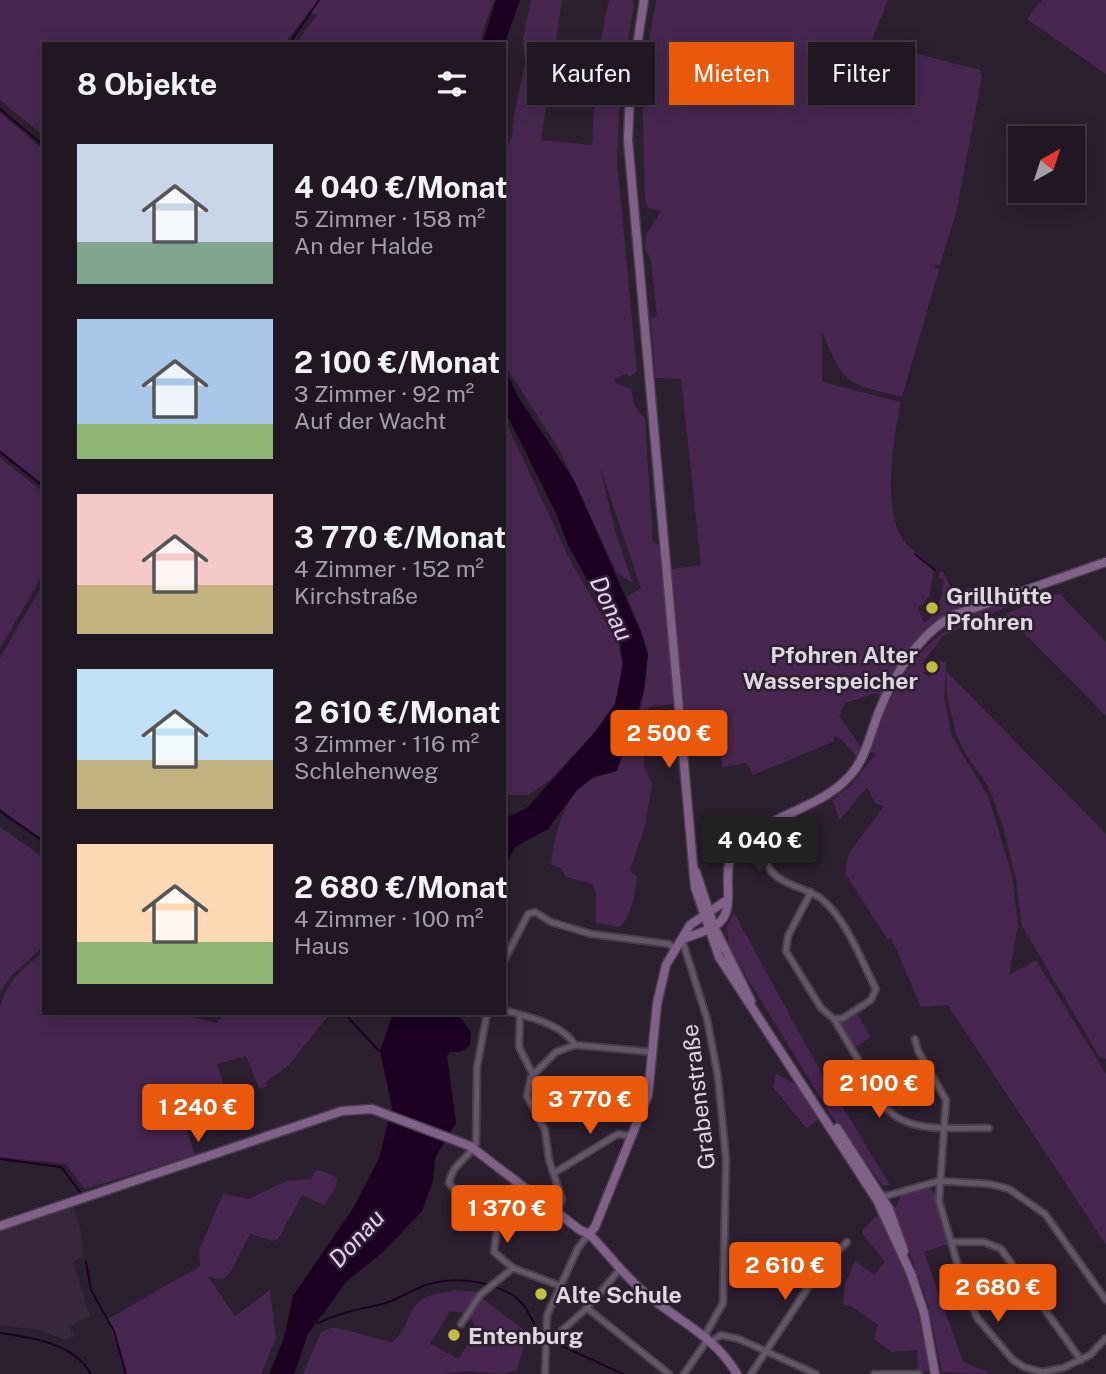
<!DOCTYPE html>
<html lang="de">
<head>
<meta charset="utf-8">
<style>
	:root { --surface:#211723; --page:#29202b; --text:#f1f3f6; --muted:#a29fa6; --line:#3e3641; --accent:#ea580c }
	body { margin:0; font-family:"Public Sans",sans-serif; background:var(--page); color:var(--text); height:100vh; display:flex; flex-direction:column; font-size:26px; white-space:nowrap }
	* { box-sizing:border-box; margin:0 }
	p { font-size:23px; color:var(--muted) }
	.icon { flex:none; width:38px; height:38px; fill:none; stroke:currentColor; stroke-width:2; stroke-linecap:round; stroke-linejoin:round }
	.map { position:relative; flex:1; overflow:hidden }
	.details { position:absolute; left:42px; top:42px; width:464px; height:973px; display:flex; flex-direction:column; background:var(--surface); border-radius:0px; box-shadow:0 4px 18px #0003,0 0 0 2px var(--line) }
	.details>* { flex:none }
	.top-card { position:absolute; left:527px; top:42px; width:474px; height:63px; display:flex; gap:14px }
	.needle { width:46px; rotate:39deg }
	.controls { position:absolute; left:1008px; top:126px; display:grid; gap:14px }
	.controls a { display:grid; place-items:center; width:77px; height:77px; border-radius:0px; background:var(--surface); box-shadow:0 4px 18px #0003,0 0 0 2px var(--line); font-size:35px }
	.price { position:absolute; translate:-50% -60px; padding:0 16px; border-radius:7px; background:var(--accent); color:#fff; font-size:23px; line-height:46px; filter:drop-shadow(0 2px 4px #0008) }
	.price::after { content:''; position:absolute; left:50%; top:42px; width:21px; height:16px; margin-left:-10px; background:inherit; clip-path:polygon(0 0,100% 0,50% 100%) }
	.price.current { background:#222; color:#fff }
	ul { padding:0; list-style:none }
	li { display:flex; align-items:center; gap:21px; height:175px; padding:0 35px }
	li span { display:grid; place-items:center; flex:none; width:196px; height:140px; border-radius:0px; color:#555 }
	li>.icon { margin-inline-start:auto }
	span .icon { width:84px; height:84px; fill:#fffc; stroke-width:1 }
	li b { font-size:30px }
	h2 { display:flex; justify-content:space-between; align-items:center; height:84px; padding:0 35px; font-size:30px }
	.chip { padding:0 24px; border-radius:0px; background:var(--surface); box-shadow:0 4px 18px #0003,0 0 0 2px var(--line); font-size:24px; line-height:63px }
	.chip.current { background:var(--accent); color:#fff }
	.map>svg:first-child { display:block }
	.built { fill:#37263c }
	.green { fill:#472750 }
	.water { fill:#1b0022 }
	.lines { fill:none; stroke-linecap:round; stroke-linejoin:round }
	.stream { stroke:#1b0022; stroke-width:2 }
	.street-casing { stroke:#493e4c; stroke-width:9 }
	.secondary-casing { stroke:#493e4c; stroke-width:11 }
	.street { stroke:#645568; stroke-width:5 }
	.secondary { stroke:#806188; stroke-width:8 }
	.poi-dot { fill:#c0be41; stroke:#2c1f2f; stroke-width:2.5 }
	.labels { text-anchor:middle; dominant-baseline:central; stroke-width:5; stroke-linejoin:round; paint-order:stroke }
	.poi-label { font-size:23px; font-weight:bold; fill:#dfd6e1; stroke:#2c1f2f; text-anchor:start }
	.street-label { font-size:23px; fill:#dfd6e1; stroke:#2c1f2f }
	.water-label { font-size:24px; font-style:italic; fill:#ebccf4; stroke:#2c1f2f }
</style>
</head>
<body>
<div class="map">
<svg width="1106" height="1374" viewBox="0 0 1106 1374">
	<rect width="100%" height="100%" fill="#2c1f2f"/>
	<path class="built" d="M74 1207 81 1232 83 1256 73 1262 90 1316 69 1327 75 1336 65 1340 40 1330 0 1325V1232Z"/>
	<g class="green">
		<path d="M0 0H494L483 30 481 44H296L317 15 309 12 284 44H44V136L0 100Z"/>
		<path d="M531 0H562L541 140 592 145 596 65 609 0H632L634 4 620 93 617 163 637 371 630 377 626 374 615 378 616 383 631 389 634 405 645 419 653 543 659 545 674 704 649 707 639 729 654 737 644 759V767L652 783 645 826 630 870 637 877C635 893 632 915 620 927L596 923V893L592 884 566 877 561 868 551 865C557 824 566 781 612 773 635 739 654 679 643 638 640 624 632 610 627 597L641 588 600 467 615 531 633 583 617 573 560 451 504 364V154L512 137 513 119 525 63 523 38Z"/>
		<path d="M656 0H888L871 42 980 70 982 76 956 213 940 265 934 266 939 270 902 397C846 383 845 386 822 332V382L901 402C893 438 882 507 903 540 912 552 926 558 934 569L929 597 918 608 924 623C939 612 942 597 944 579L939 578V573L943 571 955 595 954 600 959 601 964 589 969 587 986 598 1047 577 1044 582 937 622 922 635 883 695 873 694 845 703 839 716 861 747 857 757 841 739 834 736 835 741 753 775 747 763 723 767 712 722 685 712 672 569 701 565 681 379 655 378 651 319 657 316 651 260 645 249 646 235 661 211 649 208 645 202 642 79Z"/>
		<path d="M1042 0H1106V74L1027 19Z"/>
		<path d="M0 113 44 150V485L0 450Z"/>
		<path d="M504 418 571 562 618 643 622 663 621 684 615 704 594 733 550 780 529 795H504Z"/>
		<path d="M0 458 44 493V573L0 648Z"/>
		<path d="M44 582V840L0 809V658Z"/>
		<path d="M1054 594 1061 595 1106 642V716L1005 614Z"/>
		<path d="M1030 596 943 636 922 664 927 668 923 673 930 677 938 661 946 662 944 697 952 737 988 796 1012 875 1018 925 1009 975 1036 960 1106 1074V1245L948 1005 921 1007 891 937 888 940 845 873 849 853 884 806 875 803 867 787 840 820 832 800 850 786 876 754 870 751C896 680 919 632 994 607 1006 603 1018 598 1030 596Z"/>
		<path d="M946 671 1106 834V1059L1099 1056 1022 926 1016 880 1003 826 988 786 965 753 956 734 947 695Z"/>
		<path d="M0 827 44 858V946L13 974 0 992Z"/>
		<path d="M734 913 817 1065 890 1185 883 1186 831 1115 729 948 727 926Z"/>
		<path d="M44 951V1013H173L217 1023 225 1013H326L328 1016 289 1065 265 1083 267 1087 259 1088 246 1056 217 1064 229 1102 183 1119 195 1155 85 1189 66 1164 0 1157V1008C6 981 24 968 44 951Z"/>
		<path d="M857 1014 871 1037 855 1047 841 1024Z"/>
		<path d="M776 1074 796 1084 819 1119 806 1128 773 1087Z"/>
		<path d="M315 1171H323L337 1178 336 1187 324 1205 302 1195 278 1239 272 1241 250 1234 230 1273 223 1279 208 1277 235 1316 270 1290 276 1339 261 1374H126L108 1319 200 1266 199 1250 223 1194 249 1199 286 1181 311 1179Z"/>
		<path d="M928 1188 935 1193 948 1244 924 1252 963 1362 988 1372 985 1374 942 1372 928 1304 894 1210 901 1196Z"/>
		<path d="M875 1217H881L913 1293 930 1367 927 1372 918 1371 917 1350 892 1352 874 1339 878 1324C865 1318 857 1307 843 1304L845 1284 855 1261 874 1275 885 1262 863 1234V1230Z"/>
		<path d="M455 1290 479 1292 465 1313 450 1311 430 1344 459 1359 476 1328 469 1315 482 1298 524 1330V1345L517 1370 503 1374 471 1371 441 1374H303L321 1332 334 1327 391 1342C409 1333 406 1306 426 1297 434 1293 446 1293 455 1290Z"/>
	</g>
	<g class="water">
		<path d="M496 0H520L504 45 482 44Z"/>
		<path d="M504 366 518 397 574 480 643 637 648 654 644 692 617 771 593 777 576 791 548 829 515 847 504 869V819L528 807 594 733 615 704 623 663 620 642 610 621 568 545 556 513 504 409Z"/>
		<path d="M393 1013H457L471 1032 470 1046 460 1052H450L447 1056 456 1123 435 1158 433 1181 422 1211 383 1252 347 1281 308 1334 294 1374H269L284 1338 293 1296 354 1207 379 1158 392 1107 380 1051Z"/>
	</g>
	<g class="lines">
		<g class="stream">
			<path d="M289 44 319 0"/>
			<path d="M0 109 44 146"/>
			<path d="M0 452 44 487"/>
			<path d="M915 554 935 570"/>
			<path d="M961 608 1047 577"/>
			<path d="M0 811 44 842"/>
			<path d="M344 1013 379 1051"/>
			<path d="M0 1159 61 1167 80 1192"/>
			<path d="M86 1262 91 1290 114 1331 126 1374"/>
			<path d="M318 1323C341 1312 362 1309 386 1303 400 1298 412 1290 426 1285 453 1276 485 1280 511 1294 530 1305 530 1324 544 1336"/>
			<path d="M0 1333C33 1338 74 1343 91 1374"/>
			<path d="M551 1341 623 1374"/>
		</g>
		<g class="street-casing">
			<g id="street">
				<path d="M754 833C760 845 764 862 772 872 785 887 810 888 824 901 848 923 861 960 876 989L871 1000 843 1018 834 1019 821 1008 786 951 788 936 811 892"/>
				<path d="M682 939 707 1019 718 1077 726 1159 723 1303 705 1335"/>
				<path d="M504 961 528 914 535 912 551 922 591 934 669 944 674 948"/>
				<path d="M504 1010C527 1017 562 1023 575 1045"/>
				<path d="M487 1013 477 1067 476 1143C468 1160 452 1163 449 1183 466 1208 492 1199 513 1190"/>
				<path d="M520 1015 519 1047 533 1075"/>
				<path d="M834 1019 887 1109C912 1135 954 1127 989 1128"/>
				<path d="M915 1039 918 1051 946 1100 939 1201 968 1300 978 1319 1013 1360 1024 1367 1042 1372 1063 1368 1090 1355 1106 1338"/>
				<path d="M554 1173 618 1134 633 1136"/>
				<path d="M517 1180 497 1229 494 1252 513 1268 558 1285"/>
				<path d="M882 1197 939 1181 990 1184 1009 1189 1045 1214 1106 1300"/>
				<path d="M557 1212 562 1199 549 1160 545 1130 527 1096 531 1077 556 1052 575 1045 653 1052"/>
				<path d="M951 1242H984L1001 1249 1081 1360"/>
				<path d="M587 1308 669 1374"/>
				<path d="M461 1324 480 1295 513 1268"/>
				<path d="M712 1341 721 1335 739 1339 816 1374"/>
				<path d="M548 1343 587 1308 621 1268"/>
				<path d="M545 1374 547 1315 578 1248 589 1234"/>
				<path d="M684 1374 708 1339"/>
				<path d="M751 1374 821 1268 847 1242"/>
				<path d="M874 1374H919"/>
			</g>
		</g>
		<g class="secondary-casing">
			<g id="secondary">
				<path d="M644 0 630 92 628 140 695 887 719 957 877 1200 912 1276"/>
				<path d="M696 872 714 927 751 1001"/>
				<path d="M682 939C693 935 706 932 716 925 740 910 718 872 735 851 767 811 826 811 856 768 867 752 871 732 878 714 893 676 918 635 954 615L1106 562"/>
				<path d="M837 1128 889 1209 904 1251"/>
				<path d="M0 1226 342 1111 372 1109 470 1146 580 1230 589 1234C608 1253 624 1276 645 1293 678 1321 714 1335 737 1374"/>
				<path d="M589 1234 595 1227 648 1095 657 1004 666 965 690 925 727 900"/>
				<path d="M911 1274 924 1313 935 1374"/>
			</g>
		</g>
		<use href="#street" class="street"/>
		<use href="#secondary" class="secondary"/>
	</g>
	<g class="poi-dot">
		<circle cx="932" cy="608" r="7"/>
		<circle cx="932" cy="667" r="7"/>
		<circle cx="541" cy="1294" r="7"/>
		<circle cx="454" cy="1335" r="7"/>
	</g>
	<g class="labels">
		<g class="poi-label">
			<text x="946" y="595">Grillhütte<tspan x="946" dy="26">Pfohren</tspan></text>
			<text x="918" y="654" text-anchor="end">Pfohren Alter<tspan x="918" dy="26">Wasserspeicher</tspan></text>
			<text x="555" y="1294">Alte Schule</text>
			<text x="468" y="1335">Entenburg</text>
		</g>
		<g class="street-label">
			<text transform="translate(698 1097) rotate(-97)">Grabenstraße</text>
		</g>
		<g class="water-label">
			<text transform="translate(612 608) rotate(65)">Donau</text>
			<text transform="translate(356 1238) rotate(-47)">Donau</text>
		</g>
	</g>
</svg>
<div class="controls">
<a><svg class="needle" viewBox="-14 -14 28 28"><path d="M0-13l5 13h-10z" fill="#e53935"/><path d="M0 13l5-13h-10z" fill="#a29fa6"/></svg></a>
</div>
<b class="price" style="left:669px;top:770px">2 500 €</b>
<b class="price current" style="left:760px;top:877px">4 040 €</b>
<b class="price" style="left:879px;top:1120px">2 100 €</b>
<b class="price" style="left:590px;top:1136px">3 770 €</b>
<b class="price" style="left:198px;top:1144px">1 240 €</b>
<b class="price" style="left:507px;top:1245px">1 370 €</b>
<b class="price" style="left:785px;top:1302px">2 610 €</b>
<b class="price" style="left:998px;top:1324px">2 680 €</b>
<div class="top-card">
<a class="chip">Kaufen</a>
<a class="chip current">Mieten</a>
<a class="chip">Filter</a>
</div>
<section class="details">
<h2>8 Objekte<svg class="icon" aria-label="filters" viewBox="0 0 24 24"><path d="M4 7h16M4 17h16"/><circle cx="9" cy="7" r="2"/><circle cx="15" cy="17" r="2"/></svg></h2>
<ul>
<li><span style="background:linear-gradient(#c9d6e8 70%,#7fa58c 0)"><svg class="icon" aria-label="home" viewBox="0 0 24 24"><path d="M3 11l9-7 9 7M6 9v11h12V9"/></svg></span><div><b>4 040 €/Monat</b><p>5 Zimmer · 158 m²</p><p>An der Halde</p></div></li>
<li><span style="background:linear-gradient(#a9c7e8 75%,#8fb573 0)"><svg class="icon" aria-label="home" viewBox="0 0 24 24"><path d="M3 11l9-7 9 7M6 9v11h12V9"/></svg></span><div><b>2 100 €/Monat</b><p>3 Zimmer · 92 m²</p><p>Auf der Wacht</p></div></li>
<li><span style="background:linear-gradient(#f6c9c9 65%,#c2b280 0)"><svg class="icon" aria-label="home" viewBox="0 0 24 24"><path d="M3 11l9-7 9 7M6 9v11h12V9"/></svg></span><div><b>3 770 €/Monat</b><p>4 Zimmer · 152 m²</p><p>Kirchstraße</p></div></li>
<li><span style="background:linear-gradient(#bfe0f5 65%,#c2b280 0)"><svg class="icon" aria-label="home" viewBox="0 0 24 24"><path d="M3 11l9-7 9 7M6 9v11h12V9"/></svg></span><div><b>2 610 €/Monat</b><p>3 Zimmer · 116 m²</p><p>Schlehenweg</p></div></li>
<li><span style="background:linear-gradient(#ffd9b3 70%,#8fb573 0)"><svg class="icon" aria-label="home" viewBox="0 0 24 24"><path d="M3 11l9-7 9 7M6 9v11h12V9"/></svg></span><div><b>2 680 €/Monat</b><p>4 Zimmer · 100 m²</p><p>Haus</p></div></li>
</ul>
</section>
</div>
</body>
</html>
